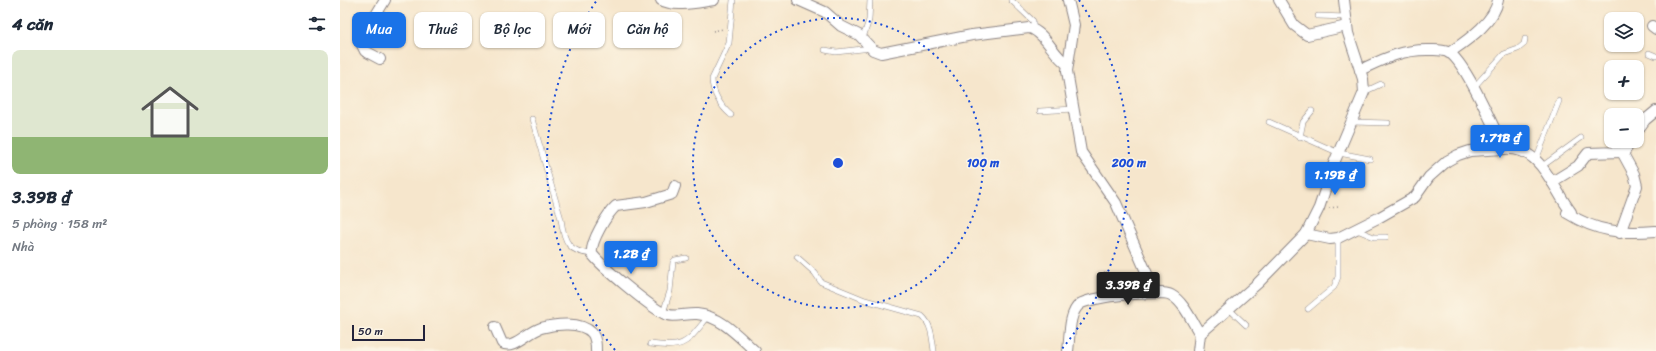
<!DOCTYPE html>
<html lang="vi">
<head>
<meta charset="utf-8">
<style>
	:root { --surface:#fff; --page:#f6f6f7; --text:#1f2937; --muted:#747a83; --accent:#1a73e8 }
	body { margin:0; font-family:Sriracha,sans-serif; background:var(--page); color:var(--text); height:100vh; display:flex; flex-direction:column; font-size:15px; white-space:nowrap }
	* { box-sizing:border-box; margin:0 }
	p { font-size:13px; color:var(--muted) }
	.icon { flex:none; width:22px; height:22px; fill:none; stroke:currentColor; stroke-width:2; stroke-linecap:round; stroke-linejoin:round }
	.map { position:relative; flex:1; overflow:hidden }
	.drawer { display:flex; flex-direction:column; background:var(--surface); width:340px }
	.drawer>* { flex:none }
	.banner { position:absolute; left:12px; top:12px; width:380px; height:36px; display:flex; gap:8px }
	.fabs { position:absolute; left:1264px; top:12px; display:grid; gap:8px }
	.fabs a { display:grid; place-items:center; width:40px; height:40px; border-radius:8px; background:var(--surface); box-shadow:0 1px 3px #0004; font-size:20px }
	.scale { position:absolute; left:12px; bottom:10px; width:73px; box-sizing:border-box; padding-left:4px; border:2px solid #22223b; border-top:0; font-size:11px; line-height:14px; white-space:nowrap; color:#22223b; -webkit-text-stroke:3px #fcf5e5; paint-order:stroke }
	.price { position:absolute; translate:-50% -34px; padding:0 9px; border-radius:4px; background:var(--accent); color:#fff; font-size:13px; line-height:26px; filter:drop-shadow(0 1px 2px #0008) }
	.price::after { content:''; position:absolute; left:50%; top:24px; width:12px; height:9px; margin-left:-6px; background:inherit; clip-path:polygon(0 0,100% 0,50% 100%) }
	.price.active { background:#222; color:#fff }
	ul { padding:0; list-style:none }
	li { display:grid; align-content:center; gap:8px; height:212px; padding:0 12px }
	li span { display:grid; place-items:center; height:124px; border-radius:8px; color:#555 }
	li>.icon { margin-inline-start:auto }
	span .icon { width:72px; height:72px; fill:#fffc; stroke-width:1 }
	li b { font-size:17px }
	h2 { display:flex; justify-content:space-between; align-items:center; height:48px; padding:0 12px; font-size:17px }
	.tag { padding:0 14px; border-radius:8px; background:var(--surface); box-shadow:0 1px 3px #0004; font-size:14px; line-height:36px }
	.tag.active { background:var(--accent); color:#fff }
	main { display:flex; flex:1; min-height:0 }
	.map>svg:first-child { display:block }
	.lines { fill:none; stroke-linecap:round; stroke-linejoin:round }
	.lane-casing { stroke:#8c8484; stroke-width:6 }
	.street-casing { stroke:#8c8484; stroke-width:12 }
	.path { stroke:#8c8484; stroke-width:1.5; stroke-dasharray:1 3; stroke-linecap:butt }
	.lane { stroke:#fff; stroke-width:5 }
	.street { stroke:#fff; stroke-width:10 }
	.ring { fill:none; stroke:#1d4ed8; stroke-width:2; stroke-dasharray:2 4 }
	.centre { fill:#1d4ed8; stroke:#fcf5e5; stroke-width:2 }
	.ring-label { font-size:12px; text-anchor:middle; font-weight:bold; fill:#1d4ed8; stroke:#fcf5e5; stroke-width:3; stroke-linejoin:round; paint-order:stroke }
</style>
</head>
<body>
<main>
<section class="drawer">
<h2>4 căn<svg class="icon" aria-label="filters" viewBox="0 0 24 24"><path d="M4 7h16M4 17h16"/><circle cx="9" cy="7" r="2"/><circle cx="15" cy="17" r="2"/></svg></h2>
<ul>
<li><span style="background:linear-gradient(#dfe7d0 70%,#8fb573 0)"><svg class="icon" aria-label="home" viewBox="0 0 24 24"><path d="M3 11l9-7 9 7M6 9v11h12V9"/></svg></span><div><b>3.39B ₫</b><p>5 phòng · 158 m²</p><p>Nhà</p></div></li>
</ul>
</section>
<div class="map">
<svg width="1316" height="351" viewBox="0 0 1316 351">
	<rect width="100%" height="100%" fill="#fcf5e5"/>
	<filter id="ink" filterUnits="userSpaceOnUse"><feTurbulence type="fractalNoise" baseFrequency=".025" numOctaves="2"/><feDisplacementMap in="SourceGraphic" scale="8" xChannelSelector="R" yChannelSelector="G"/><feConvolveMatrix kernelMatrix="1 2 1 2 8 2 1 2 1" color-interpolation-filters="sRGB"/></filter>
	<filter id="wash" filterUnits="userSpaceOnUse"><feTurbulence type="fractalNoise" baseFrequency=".012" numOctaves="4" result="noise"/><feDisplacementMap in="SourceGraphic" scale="16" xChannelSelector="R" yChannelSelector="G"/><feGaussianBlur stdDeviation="0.9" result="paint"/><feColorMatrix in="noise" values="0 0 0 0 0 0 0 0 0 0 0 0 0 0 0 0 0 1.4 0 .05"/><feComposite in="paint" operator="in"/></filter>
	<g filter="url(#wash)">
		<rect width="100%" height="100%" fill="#f6e6cc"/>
	</g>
	<g filter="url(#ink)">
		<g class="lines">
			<g class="lane-casing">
				<g id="lane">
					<path d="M671 0 693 21V29"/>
					<path d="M978 16 1006 17"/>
					<path d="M523 38 529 20 530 0"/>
					<path d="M485 50 496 52 531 48"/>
					<path d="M1309 53 1316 56"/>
					<path d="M1134 87 1164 54 1178 49 1184 44 1185 39"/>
					<path d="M1024 92 1041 84"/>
					<path d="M700 111 734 109"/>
					<path d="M391 115C381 107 372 92 372 79L389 43 393 0"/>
					<path d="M192 119 221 219C224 243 229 252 252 254"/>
					<path d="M929 122 999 153 1030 159"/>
					<path d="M1012 122 1048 123"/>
					<path d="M960 137 963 122 972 111"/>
					<path d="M1196 160 1219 101"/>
					<path d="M1201 167 1241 138"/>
					<path d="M1017 230 1034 237H1046"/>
					<path d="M457 257 475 273 481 282 525 300 582 316C592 325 592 338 594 351"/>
					<path d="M766 275 771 298"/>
					<path d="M889 309 906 325"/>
					<path d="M968 309 994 287 998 277V238"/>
					<path d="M323 313 330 291 333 262 335 260 346 258"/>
					<path d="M310 344C346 349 346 343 368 317"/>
				</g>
			</g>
			<g class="street-casing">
				<g id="street">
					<path d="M321 0C335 8 359 2 374 0"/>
					<path d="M458 0 485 12 501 26 519 35 533 50 541 53 632 35 689 28C705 32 713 55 727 64"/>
					<path d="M728 0 734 25 727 71 741 152 776 203 815 292"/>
					<path d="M939 0 954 25 967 35 1007 26"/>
					<path d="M1312 26 1316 29"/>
					<path d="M1109 53C1126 41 1155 22 1158 0"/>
					<path d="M40 59 25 51 20 41 45 0"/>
					<path d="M1020 70C1044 59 1060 50 1087 50 1094 50 1101 49 1108 52 1124 59 1155 130 1164 149 1202 146 1212 188 1231 212L1227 213C1257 232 1281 234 1316 231"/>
					<path d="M1297 131 1305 120 1316 111"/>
					<path d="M1212 182 1238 166 1248 153 1282 152 1285 151 1291 141"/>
					<path d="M335 186 332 194 306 202 276 206C267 214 250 242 252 254 262 267 308 305 323 313 333 319 346 313 357 314 381 316 398 336 415 351"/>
					<path d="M1280 233 1297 186 1294 174 1282 152"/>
					<path d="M966 234 990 239 998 238 1038 218 1075 197 1089 177 1107 161 1118 155 1130 151 1164 149"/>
					<path d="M155 327 162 343C174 350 188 332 201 328 215 324 241 321 252 333 256 338 256 345 256 351"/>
					<path d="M728 351C730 338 728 313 740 304 749 297 822 289 831 295 844 302 852 322 860 334"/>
					<path d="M858 351 860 334 918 283 966 234 979 208 994 163 1024 92 1023 79 1008 33 1004 0"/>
				</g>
			</g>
			<g class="path">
				<path d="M373 31 383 29"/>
				<path d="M989 208 999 207"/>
			</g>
			<use href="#lane" class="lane"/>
			<use href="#street" class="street"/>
		</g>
	</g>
	<g class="ring">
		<circle cx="498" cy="163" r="145"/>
		<path d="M275 350A291 291 0 0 1 257 0M739 0A291 291 0 0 1 721 350"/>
	</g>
	<circle cx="498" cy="163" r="6" class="centre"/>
	<g class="ring-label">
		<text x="643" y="167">100 m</text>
		<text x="789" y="167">200 m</text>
	</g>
</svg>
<div class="fabs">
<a><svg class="icon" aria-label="layers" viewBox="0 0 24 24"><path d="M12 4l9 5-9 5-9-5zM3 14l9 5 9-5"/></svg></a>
<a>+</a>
<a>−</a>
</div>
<div class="scale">50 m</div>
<b class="price" style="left:1160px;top:159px">1.71B ₫</b>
<b class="price" style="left:995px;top:196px">1.19B ₫</b>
<b class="price" style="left:291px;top:275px">1.2B ₫</b>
<b class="price active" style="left:788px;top:306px">3.39B ₫</b>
<div class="banner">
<a class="tag active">Mua</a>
<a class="tag">Thuê</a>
<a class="tag">Bộ lọc</a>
<a class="tag">Mới</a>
<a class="tag">Căn hộ</a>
</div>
</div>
</main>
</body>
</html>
